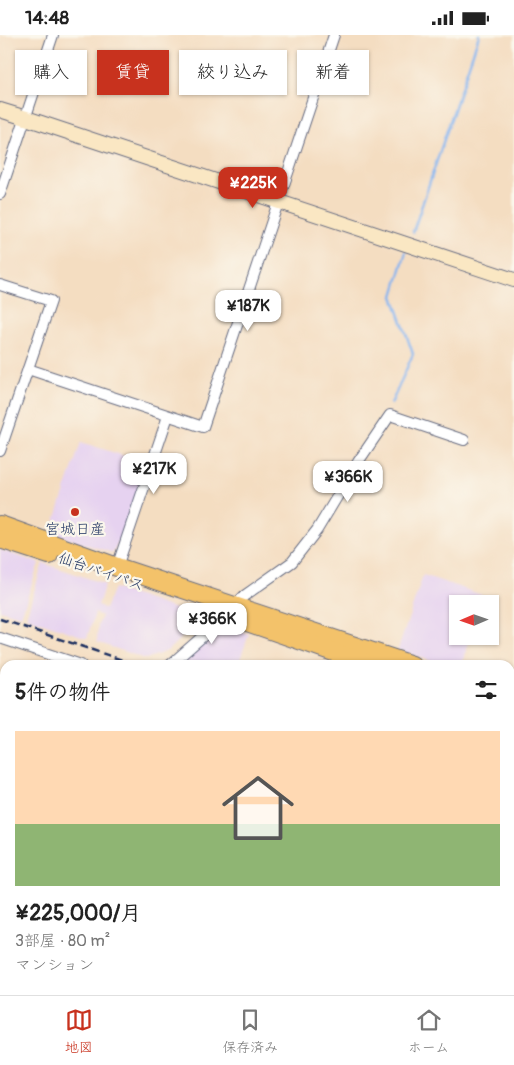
<!DOCTYPE html>
<html lang="ja">
<head>
<meta charset="utf-8">
<style>
	:root { --surface:#fff; --page:#f2f2f2; --text:#222; --muted:#767676; --line:#e0e0e0; --accent:#c8321e }
	body { margin:0; font-family:Pangolin,"Klee One",sans-serif; background:var(--page); color:var(--text); height:100vh; display:flex; flex-direction:column; font-size:19px; white-space:nowrap }
	* { box-sizing:border-box; margin:0 }
	p { font-size:16px; color:var(--muted) }
	.icon { flex:none; width:28px; height:28px; fill:none; stroke:currentColor; stroke-width:2; stroke-linecap:round; stroke-linejoin:round }
	.map { position:relative; flex:1; overflow:hidden }
	.side { position:absolute; left:0px; top:625px; width:515px; height:335px; display:flex; flex-direction:column; background:var(--surface); border-radius:15px 15px 0 0; box-shadow:0 1px 4px #0004 }
	.side>* { flex:none }
	.banner { position:absolute; left:15px; top:15px; width:485px; height:45px; display:flex; gap:10px }
	.needle { width:32px; rotate:268deg }
	.controls { position:absolute; left:449px; top:560px; display:grid; gap:10px }
	.controls a { display:grid; place-items:center; width:50px; height:50px; border-radius:0px; background:var(--surface); box-shadow:0 1px 4px #0004; font-size:25px }
	.price { position:absolute; translate:-50% -42px; padding:0 11px; border-radius:10px; background:#fff; color:#222; font-size:16px; line-height:32px; filter:drop-shadow(0 1px 2px #0008) }
	.price::after { content:''; position:absolute; left:50%; top:30px; width:15px; height:11px; margin-left:-8px; background:inherit; clip-path:polygon(0 0,100% 0,50% 100%) }
	.price.current { background:var(--accent); color:#fff }
	ul { padding:0; list-style:none }
	li { display:grid; align-content:center; gap:10px; height:265px; padding:0 15px }
	li span { display:grid; place-items:center; height:155px; border-radius:0px; color:#555 }
	li>.icon { margin-inline-start:auto }
	span .icon { width:90px; height:90px; fill:#fffc; stroke-width:1 }
	li b { font-size:21px }
	h2 { display:flex; justify-content:space-between; align-items:center; height:60px; padding:0 15px; font-size:21px }
	.chip { padding:0 18px; border-radius:0px; background:var(--surface); box-shadow:0 1px 4px #0004; font-size:18px; line-height:45px }
	.chip.current { background:var(--accent); color:#fff }
	.status { display:flex; justify-content:space-between; align-items:center; height:35px; padding:0 25px; background:var(--surface); direction:ltr }
	.status svg { height:14px; fill:currentColor }
	.tabs { display:flex; justify-content:space-around; align-items:center; height:70px; border-top:1px solid var(--line); background:var(--surface); font-size:14px; color:var(--muted) }
	.tabs a { display:grid; justify-items:center; gap:2px }
	.tabs .current { color:var(--accent) }
	.map>svg:first-child { display:block }
	.built { fill:#e6d2f0 }
	.forest { fill:url(#forest-firs); stroke:#42706c }
	.lines { fill:none; stroke-linecap:round; stroke-linejoin:round }
	.stream { stroke:#83b4ef; stroke-width:2.5 }
	.street-casing { stroke:#676c81; stroke-width:12 }
	.secondary-casing { stroke:#676c81; stroke-width:16 }
	.highway-casing { stroke:#676c81; stroke-width:20 }
	.street { stroke:#fff; stroke-width:10 }
	.secondary { stroke:#fae7c3; stroke-width:14 }
	.highway { stroke:#f3c26a; stroke-width:18 }
	.rail { stroke:#1b2f5e; stroke-width:2.5; stroke-dasharray:8 4; stroke-linecap:butt }
	.poi-dot { fill:#c8321e; stroke:#fbf7ec; stroke-width:2 }
	.labels { text-anchor:middle; dominant-baseline:central; stroke-width:4.5; stroke-linejoin:round; paint-order:stroke }
	.poi-label { font-size:15px; fill:#1b2f5e; stroke:#fbf7ec }
	.street-label { font-size:15px; fill:#1b2f5e; stroke:#fbf7ec }
</style>
</head>
<body>
<div class="status"><b>14:48</b><svg viewBox="0 0 49 12"><path d="M0 12V9h3v3zM5 12V6h3v6zM10 12V3h3v9zM15 12V0h3v12zM26 1h20v11H26zM47 4h2v5h-2z"/></svg></div>
<div class="map">
<svg width="514" height="960" viewBox="0 0 514 960">
	<defs>
		<pattern id="forest-firs" width="22" height="20" patternUnits="userSpaceOnUse" patternTransform="scale(1.25)"><rect width="22" height="20" fill="#68b27b"/><path d="M5 1l3.5 6h-7zM16 11l3.5 6h-7z" fill="#559168"/></pattern>
	</defs>
	<rect width="100%" height="100%" fill="#fbf7ec"/>
	<filter id="ink" filterUnits="userSpaceOnUse"><feTurbulence type="fractalNoise" baseFrequency=".02" numOctaves="2"/><feDisplacementMap in="SourceGraphic" scale="10" xChannelSelector="R" yChannelSelector="G"/><feConvolveMatrix kernelMatrix="1 2 1 2 8 2 1 2 1" color-interpolation-filters="sRGB"/></filter>
	<filter id="wash" filterUnits="userSpaceOnUse"><feTurbulence type="fractalNoise" baseFrequency=".0096" numOctaves="4" result="noise"/><feDisplacementMap in="SourceGraphic" scale="20" xChannelSelector="R" yChannelSelector="G"/><feGaussianBlur stdDeviation="1.12" result="paint"/><feColorMatrix in="noise" values="0 0 0 0 0 0 0 0 0 0 0 0 0 0 0 0 0 1.4 0 .05"/><feComposite in="paint" operator="in"/></filter>
	<g filter="url(#wash)">
		<rect width="100%" height="100%" fill="#f4ddc1"/>
		<g class="built">
			<path d="M81 407 146 428 126 490 113 518 51 498Z"/>
			<path d="M0 515 39 528 21 581 0 575Z"/>
			<path d="M43 528 105 549 98 570 105 574 114 553 202 583 167 616 146 624 97 607 98 590 102 581 95 578 87 603 26 582Z"/>
			<path d="M423 540 485 561 482 569H458V601H471L462 630H443L398 615Z"/>
			<path d="M220 589 249 599 238 630H175Z"/>
		</g>
		<path class="forest" d="M0 930 5 932V955H57L68 960H0Z"/>
		<g class="lines">
			<g class="stream">
				<path d="M413 197 479 0"/>
				<path d="M391 369 413 319 393 261 406 217"/>
				<path d="M0 921 5 923"/>
				<path d="M71 955 82 960"/>
			</g>
		</g>
	</g>
	<g filter="url(#ink)">
		<g class="lines">
			<g class="street-casing">
				<g id="street">
					<path d="M0 159 53 0"/>
					<path d="M0 250 51 266 0 416"/>
					<path d="M28 334 203 392 334 0"/>
					<path d="M117 532 168 381"/>
					<path d="M0 603 81 630"/>
					<path d="M170 630 227 580 234 571 244 561 292 527 317 495 358 427 390 380 464 405"/>
					<path d="M0 679 5 683"/>
					<path d="M0 719 5 709"/>
					<path d="M510 774 514 776"/>
					<path d="M510 827 514 828"/>
					<path d="M0 834 5 826"/>
					<path d="M510 879 514 881"/>
					<path d="M510 928 514 929"/>
					<path d="M232 955 235 958 234 960"/>
					<path d="M439 955 461 960"/>
					<path d="M259 960 263 955"/>
				</g>
			</g>
			<g class="secondary-casing">
				<g id="secondary">
					<path d="M0 75 26 83 514 245"/>
					<path d="M0 763 5 765"/>
					<path d="M318 955 323 960"/>
				</g>
			</g>
			<g class="highway-casing">
				<g id="highway">
					<path d="M0 490 117 532 412 630"/>
					<path d="M0 504 49 520"/>
					<path d="M230 581 371 630"/>
					<path d="M510 664 514 665"/>
					<path d="M510 677 514 678"/>
				</g>
			</g>
			<use href="#street" class="street"/>
			<use href="#secondary" class="secondary"/>
			<use href="#highway" class="highway"/>
			<g class="rail">
				<path d="M0 584 137 630"/>
				<path d="M510 760 514 761"/>
			</g>
		</g>
	</g>
	<circle class="poi-dot" cx="75" cy="477" r="5"/>
	<g class="labels">
		<g class="poi-label">
			<text x="75" y="494">宮城日産</text>
		</g>
		<g class="street-label">
			<text transform="translate(101 537) rotate(19)">仙台バイパス</text>
		</g>
	</g>
</svg>
<div class="controls">
<a><svg class="needle" viewBox="-14 -14 28 28"><path d="M0-13l5 13h-10z" fill="#e53935"/><path d="M0 13l5-13h-10z" fill="#767676"/></svg></a>
</div>
<b class="price current" style="left:253px;top:174px">¥225K</b>
<b class="price" style="left:248px;top:297px">¥187K</b>
<b class="price" style="left:154px;top:460px">¥217K</b>
<b class="price" style="left:348px;top:468px">¥366K</b>
<b class="price" style="left:212px;top:610px">¥366K</b>
<div class="banner">
<a class="chip">購入</a>
<a class="chip current">賃貸</a>
<a class="chip">絞り込み</a>
<a class="chip">新着</a>
</div>
<section class="side">
<h2>5件の物件<svg class="icon" aria-label="filters" viewBox="0 0 24 24"><path d="M4 7h16M4 17h16"/><circle cx="9" cy="7" r="2"/><circle cx="15" cy="17" r="2"/></svg></h2>
<ul>
<li><span style="background:linear-gradient(#ffd9b3 60%,#8fb573 0)"><svg class="icon" aria-label="home" viewBox="0 0 24 24"><path d="M3 11l9-7 9 7M6 9v11h12V9"/></svg></span><div><b>¥225,000/月</b><p>3部屋 · 80 m²</p><p>マンション</p></div></li>
</ul>
</section>
</div>
<nav class="tabs">
<a class="current"><svg class="icon" aria-label="map" viewBox="0 0 24 24"><path d="M3 6l6-2 6 2 6-2v14l-6 2-6-2-6 2zM9 4v14M15 6v14"/></svg>地図</a>
<a><svg class="icon" aria-label="saved" viewBox="0 0 24 24"><path d="M7 4h10v16l-5-4-5 4z"/></svg>保存済み</a>
<a><svg class="icon" aria-label="home" viewBox="0 0 24 24"><path d="M3 11l9-7 9 7M6 9v11h12V9"/></svg>ホーム</a>
</nav>
</body>
</html>
